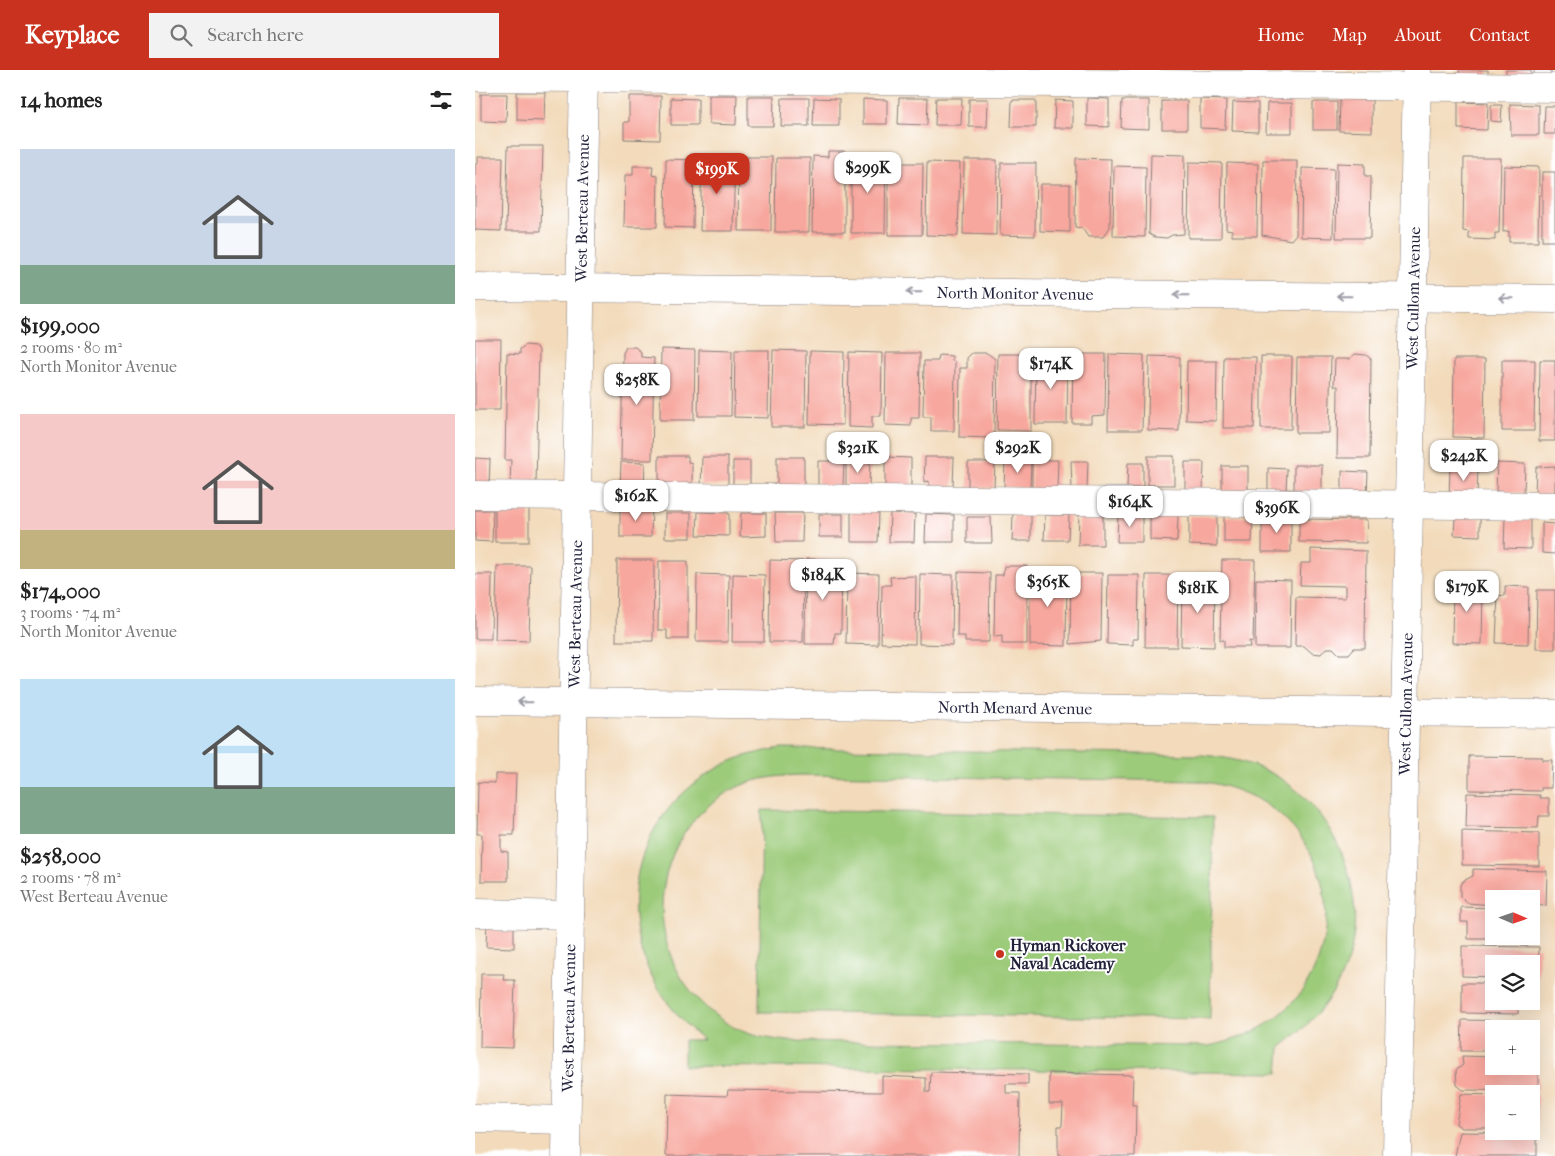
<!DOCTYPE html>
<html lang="en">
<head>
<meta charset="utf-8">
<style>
	:root { --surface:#fff; --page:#f2f2f2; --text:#222; --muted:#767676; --accent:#c8321e }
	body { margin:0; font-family:"IM FELL French Canon",serif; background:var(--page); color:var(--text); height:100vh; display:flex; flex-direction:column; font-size:19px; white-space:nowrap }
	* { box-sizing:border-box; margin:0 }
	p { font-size:16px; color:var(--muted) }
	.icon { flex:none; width:28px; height:28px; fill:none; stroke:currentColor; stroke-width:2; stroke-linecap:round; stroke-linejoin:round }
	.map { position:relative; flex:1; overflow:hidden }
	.drawer { display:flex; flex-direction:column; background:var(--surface); width:475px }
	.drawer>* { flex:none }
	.needle { width:32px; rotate:92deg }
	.buttons { position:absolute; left:1010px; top:820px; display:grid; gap:10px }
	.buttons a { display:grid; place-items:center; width:55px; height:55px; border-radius:0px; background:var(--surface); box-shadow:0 5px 20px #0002; font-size:25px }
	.price { position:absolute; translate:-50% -42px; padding:0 11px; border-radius:10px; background:#fff; color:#222; font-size:16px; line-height:32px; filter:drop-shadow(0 1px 2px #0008) }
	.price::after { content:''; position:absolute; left:50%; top:30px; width:15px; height:11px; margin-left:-8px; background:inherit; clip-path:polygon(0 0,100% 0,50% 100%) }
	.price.on { background:var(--accent); color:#fff }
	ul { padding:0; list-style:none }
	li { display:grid; align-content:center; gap:10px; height:265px; padding:0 20px }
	li span { display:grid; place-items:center; height:155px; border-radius:0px; color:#555 }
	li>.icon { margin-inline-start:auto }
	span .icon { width:90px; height:90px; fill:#fffc; stroke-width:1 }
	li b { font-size:21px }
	h2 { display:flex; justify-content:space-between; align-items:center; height:60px; padding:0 20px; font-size:21px }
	header { display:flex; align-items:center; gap:30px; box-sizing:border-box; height:70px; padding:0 25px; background:var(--accent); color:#fff }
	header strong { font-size:24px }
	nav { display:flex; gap:28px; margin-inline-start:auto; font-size:18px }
	.search { width:350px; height:45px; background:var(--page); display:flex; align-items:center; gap:12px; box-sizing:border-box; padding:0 18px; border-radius:0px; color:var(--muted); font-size:19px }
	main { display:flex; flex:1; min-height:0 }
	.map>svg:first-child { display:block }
	.park { fill:#9ccb7a; stroke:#5f765a; fill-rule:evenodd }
	.building { fill:#f7a79e }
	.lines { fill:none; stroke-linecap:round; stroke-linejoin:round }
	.minor-casing { stroke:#8a7e7a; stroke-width:29 }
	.minor { stroke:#fff; stroke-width:28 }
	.oneway { stroke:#9c9ca7 }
	.poi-dot { fill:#c8321e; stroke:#fff; stroke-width:2 }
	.labels { text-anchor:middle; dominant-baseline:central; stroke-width:4; stroke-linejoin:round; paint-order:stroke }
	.street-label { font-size:16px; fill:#22223b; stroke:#fff }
	.poi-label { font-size:16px; font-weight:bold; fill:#22223b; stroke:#fff; text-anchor:start }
</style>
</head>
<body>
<header>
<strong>Keyplace</strong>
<div class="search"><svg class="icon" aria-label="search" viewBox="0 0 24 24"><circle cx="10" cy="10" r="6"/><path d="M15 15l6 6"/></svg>Search here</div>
<nav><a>Home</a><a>Map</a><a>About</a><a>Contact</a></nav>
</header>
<main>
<section class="drawer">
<h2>14 homes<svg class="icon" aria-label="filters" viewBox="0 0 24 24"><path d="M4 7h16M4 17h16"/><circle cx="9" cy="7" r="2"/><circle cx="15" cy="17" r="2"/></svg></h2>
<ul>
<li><span style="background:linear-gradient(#c9d6e8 75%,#7fa58c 0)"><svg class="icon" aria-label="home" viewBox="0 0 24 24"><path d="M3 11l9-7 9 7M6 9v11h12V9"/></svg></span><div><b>$199,000</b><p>2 rooms · 80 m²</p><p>North Monitor Avenue</p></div></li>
<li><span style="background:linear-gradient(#f6c9c9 75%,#c2b280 0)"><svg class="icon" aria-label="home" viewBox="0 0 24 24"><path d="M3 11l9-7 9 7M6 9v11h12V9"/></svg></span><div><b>$174,000</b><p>3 rooms · 74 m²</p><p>North Monitor Avenue</p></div></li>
<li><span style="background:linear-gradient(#bfe0f5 70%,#7fa58c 0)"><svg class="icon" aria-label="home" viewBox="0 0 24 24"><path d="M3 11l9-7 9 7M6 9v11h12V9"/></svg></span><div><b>$258,000</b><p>2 rooms · 78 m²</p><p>West Berteau Avenue</p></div></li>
</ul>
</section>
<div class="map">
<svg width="1080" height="1086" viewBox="0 0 1080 1086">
	<rect width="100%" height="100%" fill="#fff"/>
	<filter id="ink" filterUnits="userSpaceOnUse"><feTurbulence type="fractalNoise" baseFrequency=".02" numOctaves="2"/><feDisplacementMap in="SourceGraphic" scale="10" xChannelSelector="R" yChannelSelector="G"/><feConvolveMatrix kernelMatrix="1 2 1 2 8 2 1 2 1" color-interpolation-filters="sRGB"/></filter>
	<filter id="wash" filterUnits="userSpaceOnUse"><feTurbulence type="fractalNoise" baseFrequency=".0096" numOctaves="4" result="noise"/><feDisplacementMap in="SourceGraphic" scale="20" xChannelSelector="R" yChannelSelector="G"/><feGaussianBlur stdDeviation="1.12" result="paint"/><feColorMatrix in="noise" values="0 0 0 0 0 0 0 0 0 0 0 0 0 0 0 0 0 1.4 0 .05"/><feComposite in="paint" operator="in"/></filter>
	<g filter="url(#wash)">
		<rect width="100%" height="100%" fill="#f2daba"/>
		<g class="park">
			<path d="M306 678 727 685C749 687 770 691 790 700 857 731 896 819 873 890 860 928 836 954 805 978L803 1003 209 996V970H229C133 895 135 758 244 697 263 686 285 682 306 678ZM325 705 722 711C888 729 896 950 732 976L312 971C297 969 281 967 267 961 245 952 226 935 212 916 162 846 190 744 272 713 290 707 306 706 325 705Z"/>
			<path d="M287 740 738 747 735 949 284 942Z"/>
		</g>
		<g id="blocks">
			<g class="building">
				<path d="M984 0H1013V10L984 9Z"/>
				<rect x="1031" y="0" width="25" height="9"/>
				<rect x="1059" y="0" width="17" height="10"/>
				<path d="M42 22H70L69 51 42 50Z"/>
				<path d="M6 24H32L31 52 6 51Z"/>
				<path d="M234 25H262L261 55 234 54Z"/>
				<path d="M154 26H186L185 70 149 69V52H154Z"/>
				<path d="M273 26H299L298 56H273Z"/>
				<path d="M196 28 223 29V55H196Z"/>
				<path d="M307 28H334V56H306Z"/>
				<path d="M339 28 364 29V56H338Z"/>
				<path d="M424 28H453L452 55 423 54Z"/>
				<path d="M461 28H487L486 55H460Z"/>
				<path d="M612 28 634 29V57L612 56Z"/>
				<path d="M388 29 412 30V54H388Z"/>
				<path d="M494 29H513L512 57H494Z"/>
				<path d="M725 29 751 30 750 59 725 58Z"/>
				<path d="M865 29 897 30V62L864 61Z"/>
				<path d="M537 30H561V57H536Z"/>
				<path d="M580 30 598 31V58H579Z"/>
				<path d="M647 30H674V59L646 58Z"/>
				<rect x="687" y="31" width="25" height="28"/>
				<path d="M758 32 783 33V62L757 61Z"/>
				<rect x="838" y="32" width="24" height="28"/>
				<path d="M983 32 1013 33 1012 60 983 59Z"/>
				<path d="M792 33H817V63H791Z"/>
				<path d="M1035 34 1064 35V65H1036Z"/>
				<path d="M1016 35H1027L1026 52 1016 51Z"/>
				<path d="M1070 36H1080V64H1069Z"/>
				<path d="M33 76H68L66 161H31Z"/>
				<path d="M353 81H370V162H337L338 86 353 87Z"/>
				<path d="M376 84 411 85 410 163H376Z"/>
				<path d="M676 84 710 85 709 164 697 165 692 168 680 167 674 164Z"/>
				<path d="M3 87H28L26 161 0 160V94H3Z"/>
				<path d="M264 87H297L296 161H263Z"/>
				<path d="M227 88 260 89 258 161H225Z"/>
				<path d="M301 88H335L334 162H300Z"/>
				<path d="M601 88 636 89 635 157 628 167H613L607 158 600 157Z"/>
				<path d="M989 88H1026L1024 163H1020V170L994 169V162L988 161Z"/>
				<path d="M191 89 219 90 218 158 190 157Z"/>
				<path d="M489 90H522L521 165 488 164Z"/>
				<path d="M788 90H822L821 164 816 170 787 165Z"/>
				<path d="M452 92 485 93 483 166 451 165Z"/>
				<path d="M714 92 747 93 746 168H713Z"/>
				<path d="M413 93H448L447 165H413Z"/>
				<path d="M526 93H561L560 166 525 165Z"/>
				<path d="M752 93 783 94 782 166H757V160L751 159Z"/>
				<path d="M862 93 890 94V106H896L895 168H861Z"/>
				<path d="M158 96H178L177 105 183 106 182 157H149L150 105H158Z"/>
				<path d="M639 96 671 97 670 167 638 166Z"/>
				<path d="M1029 96 1064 97 1063 172H1034V161L1028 162Z"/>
				<path d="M827 98 859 99 858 168 826 167Z"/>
				<rect x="1067" y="102" width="13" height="69"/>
				<path d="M565 114H595V162L565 161Z"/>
				<path d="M0 269H26L25 340H0Z"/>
				<path d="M51 275 60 276 64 280 61 415 35 414 36 390H30L32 283 45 284V279Z"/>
				<path d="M151 277H160L166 282V287L179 288 177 390H146L148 283Z"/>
				<path d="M186 279 220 280 219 350H185Z"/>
				<path d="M224 280 257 281 256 346H223Z"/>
				<path d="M260 280H294L293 348 259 347Z"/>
				<path d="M298 280 331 281 330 357H296Z"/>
				<path d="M335 281 369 282 368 355 334 354Z"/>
				<path d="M374 282 407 283 406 346H397V358L373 357Z"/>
				<path d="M411 283H445L444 348H436V356L410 355Z"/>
				<path d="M497 283H512L520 289 519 368 484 367 485 298H492V288Z"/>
				<path d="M523 284H556V361L522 360Z"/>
				<path d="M598 284H631L630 345 616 346V353H597Z"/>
				<path d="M634 284 669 285 667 360H633Z"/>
				<path d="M880 284 891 285 896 289 895 388H862L863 316H859L860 289H874Z"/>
				<path d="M464 285 477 286V291L480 292 479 361H456V347H448L449 291H463Z"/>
				<path d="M561 285H593L592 354H560Z"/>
				<path d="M674 286 705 287 704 361 673 360Z"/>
				<path d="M786 286H817L816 359H786Z"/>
				<path d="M749 287H781L779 358H748Z"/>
				<path d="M822 287H856L854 363H821Z"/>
				<path d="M979 289H1010L1009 368 978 367Z"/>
				<path d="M1027 290H1060L1059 361H1027Z"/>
				<path d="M1065 290H1080V371H1064Z"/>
				<path d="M712 291H742L741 351 711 350Z"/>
				<path d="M184 386H213V392L217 393V413H212V416H184Z"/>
				<rect x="673" y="386" width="26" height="29"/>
				<path d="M227 387H253V415H226Z"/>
				<rect x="302" y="387" width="27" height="29"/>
				<path d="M410 387 436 388V418L410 417Z"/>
				<path d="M450 387H479L478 417 454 416V411L449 412Z"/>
				<path d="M0 388 15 389 14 416H0Z"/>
				<path d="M557 390H583L582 419H557Z"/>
				<rect x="258" y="391" width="17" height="25"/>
				<path d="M343 391H369L368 417H343Z"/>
				<path d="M371 391H395L394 417H371Z"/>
				<path d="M530 391H556L555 418 529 417Z"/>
				<path d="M596 391H613L612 419H597Z"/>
				<path d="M146 392 170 393 169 418 145 417Z"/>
				<path d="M493 392H520L519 418H493Z"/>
				<path d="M710 392H729L728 421H710Z"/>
				<path d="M653 393H668V419L652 418Z"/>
				<path d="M1022 393 1050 394 1049 423 1021 421Z"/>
				<path d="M819 395H847V422L819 421Z"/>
				<rect x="747" y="396" width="26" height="25"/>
				<path d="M1080 396V424H1060L1061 397Z"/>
				<path d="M793 398 812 399 811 422 793 421Z"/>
				<path d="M975 398H1003L1002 426H974Z"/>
				<path d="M867 401 893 402 892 425 867 424Z"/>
				<path d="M145 437H177L176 467H145Z"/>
				<rect x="20" y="439" width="34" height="33"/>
				<path d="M0 440H18L17 472 0 471Z"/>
				<path d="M223 442 254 443V466L222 465Z"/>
				<path d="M376 442H404L403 472H376Z"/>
				<rect x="190" y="443" width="26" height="25"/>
				<path d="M266 443H291V466L265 467Z"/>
				<path d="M300 443H328L327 472H301Z"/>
				<path d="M415 443 440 444 439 472H414Z"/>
				<path d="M604 443H628V475H603Z"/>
				<rect x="344" y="444" width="24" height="23"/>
				<path d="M451 444 479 445V472H450Z"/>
				<path d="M538 444H556V471H537Z"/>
				<path d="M643 444H667V472H642Z"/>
				<path d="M570 445H594L593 470H569Z"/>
				<path d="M675 445H703L702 471 675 470Z"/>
				<path d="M714 446H742V476L714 475Z"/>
				<path d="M749 446 778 447 777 472H749Z"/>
				<path d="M492 447H516L517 473H492Z"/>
				<rect x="787" y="447" width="29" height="35"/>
				<path d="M980 447 1005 448V466L979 465Z"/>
				<path d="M1030 448 1056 449V479L1029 478Z"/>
				<path d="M824 449 892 450 891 473 824 472Z"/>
				<path d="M1067 453 1080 454V484L1067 483Z"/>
				<path d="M836 479 891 481 890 578H879L874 584H864L858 578H851L846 584 837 583 829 576H820L821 527 870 528V516L825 515 826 493H836Z"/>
				<path d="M331 489 367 490 366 563H360L359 574H330Z"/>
				<path d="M142 490H179L178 571H141Z"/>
				<path d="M295 490 329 491 328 572H294Z"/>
				<path d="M747 490H780L778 572 774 571 775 577H749V570H745Z"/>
				<path d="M184 491H213V569H192V560H183Z"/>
				<path d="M22 496H56L54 571 20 570Z"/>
				<path d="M529 496H552V574H527V566L519 567 520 505H528Z"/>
				<path d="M555 501H592L591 576 555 575Z"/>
				<path d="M483 502 515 503 514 572H490V566H482Z"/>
				<path d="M372 503 404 504 403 575 371 574Z"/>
				<path d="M596 503H627L626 571 595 574Z"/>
				<path d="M0 504H17L16 569H0Z"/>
				<path d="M222 504 254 505 253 572H221Z"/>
				<path d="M258 504 290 505 289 572H257Z"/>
				<path d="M445 504 478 505 477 575 444 574Z"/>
				<path d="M633 505H664L663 569H658V575L632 574Z"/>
				<path d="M671 505H703L702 577H670Z"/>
				<path d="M441 506 440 574 406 573 407 515H416L415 507Z"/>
				<path d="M982 507H991V516L1008 517 1007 574 977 573 978 516H982Z"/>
				<path d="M781 509 816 510 815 578H780Z"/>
				<path d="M707 511H740L739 577 706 576Z"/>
				<path d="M1030 516 1054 517 1053 574 1021 573 1023 525 1030 526Z"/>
				<path d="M1062 520H1080V579H1061Z"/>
				<path d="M994 686 1068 687 1067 690H1077L1076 718H1066V721L994 720Z"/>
				<path d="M20 704H41L39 765H26V781L33 782V811H6L7 764H2L3 712 20 713Z"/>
				<path d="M992 723 1065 725V728H1074V746H1064L1063 758 991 757Z"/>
				<path d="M987 761 1064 763V796L987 795Z"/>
				<path d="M998 799 1072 801 1071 836 1056 835V829H1019V835L992 833 985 826V815L988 811 998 806Z"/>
				<path d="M986 837 1019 838V866H1049V869H993V852H986Z"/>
				<path d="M12 850 39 851V878L11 877Z"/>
				<path d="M987 876 1064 877 1063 908H1056V894H1019V907L987 906Z"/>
				<path d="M6 904H29L28 910H40L38 978 5 977Z"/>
				<path d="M987 913H1019V931H1052V933H1043V944L987 943Z"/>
				<path d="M987 950 1044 951V959H1019V981H986Z"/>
				<path d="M987 986 1019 987V996H1056V987L1063 988V1021L988 1020 982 1015 981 1000 988 995Z"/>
				<path d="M456 1002 553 1004V1014H531V1023H545L544 1086H191L192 1024 252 1026 253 1020 407 1022V1006L451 1008V1022H455Z"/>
				<path d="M574 1003 658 1005 657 1035H661L660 1086H583V1056H587L588 1034H574Z"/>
				<path d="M986 1024 1019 1025V1058H987L981 1054Z"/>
				<path d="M1056 1025H1063L1062 1059H1056Z"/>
				<path d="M985 1062 1062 1063V1086H980Z"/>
			</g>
		</g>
	</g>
	<g filter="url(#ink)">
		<use href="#blocks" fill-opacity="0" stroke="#8a7e7a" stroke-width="1"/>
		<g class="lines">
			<g class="minor-casing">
				<g id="minor">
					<path d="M0 7 1080 18"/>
					<path id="s1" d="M0 217 1080 229"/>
					<path d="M0 425 1080 436"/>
					<path id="s2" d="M0 631 1080 644"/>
					<path d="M0 843 95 845"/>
					<path d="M0 1048 92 1050"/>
					<path id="s3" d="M91 1086 109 0"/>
					<path id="s4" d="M922 1086 942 0"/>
				</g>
			</g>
			<use href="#minor" class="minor"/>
		</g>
		<defs><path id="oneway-shaft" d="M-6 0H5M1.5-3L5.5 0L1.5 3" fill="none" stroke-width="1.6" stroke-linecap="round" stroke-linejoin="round" transform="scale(1.25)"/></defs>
		<g class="oneway">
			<use href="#oneway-shaft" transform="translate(439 222) rotate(-179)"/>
			<use href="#oneway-shaft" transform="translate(706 225) rotate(-179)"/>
			<use href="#oneway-shaft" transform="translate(869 226) rotate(-179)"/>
			<use href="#oneway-shaft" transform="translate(1031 228) rotate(-179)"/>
			<use href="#oneway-shaft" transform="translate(50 632) rotate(-179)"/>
		</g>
	</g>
	<circle class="poi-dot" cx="525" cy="884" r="5"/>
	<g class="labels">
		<g class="street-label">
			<text stroke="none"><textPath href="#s3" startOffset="948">West Berteau Avenue</textPath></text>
			<text stroke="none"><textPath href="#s1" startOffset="540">North Monitor Avenue</textPath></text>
			<text stroke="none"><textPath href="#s4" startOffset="858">West Cullom Avenue</textPath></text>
			<text stroke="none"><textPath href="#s3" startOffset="542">West Berteau Avenue</textPath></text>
			<text stroke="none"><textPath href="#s4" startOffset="452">West Cullom Avenue</textPath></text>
			<text stroke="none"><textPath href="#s2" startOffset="540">North Menard Avenue</textPath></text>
			<text stroke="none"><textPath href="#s3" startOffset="138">West Berteau Avenue</textPath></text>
		</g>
		<g class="poi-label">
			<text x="535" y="875">Hyman Rickover<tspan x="535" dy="18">Naval Academy</tspan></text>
		</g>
	</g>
</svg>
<div class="buttons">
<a><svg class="needle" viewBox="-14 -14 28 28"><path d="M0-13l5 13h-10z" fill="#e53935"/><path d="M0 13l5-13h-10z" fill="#767676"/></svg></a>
<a><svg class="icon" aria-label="layers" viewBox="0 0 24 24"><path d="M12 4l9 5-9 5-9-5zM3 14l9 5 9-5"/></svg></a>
<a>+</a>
<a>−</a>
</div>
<b class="price" style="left:393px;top:124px">$299K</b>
<b class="price on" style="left:242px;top:125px">$199K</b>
<b class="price" style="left:576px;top:320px">$174K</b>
<b class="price" style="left:162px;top:336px">$258K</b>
<b class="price" style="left:383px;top:404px">$321K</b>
<b class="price" style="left:543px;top:404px">$292K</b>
<b class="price" style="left:989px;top:412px">$242K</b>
<b class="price" style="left:161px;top:452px">$162K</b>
<b class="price" style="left:655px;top:458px">$164K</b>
<b class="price" style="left:802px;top:464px">$396K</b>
<b class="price" style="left:348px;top:531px">$184K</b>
<b class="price" style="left:573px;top:538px">$365K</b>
<b class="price" style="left:992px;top:543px">$179K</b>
<b class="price" style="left:723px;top:544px">$181K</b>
</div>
</main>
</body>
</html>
